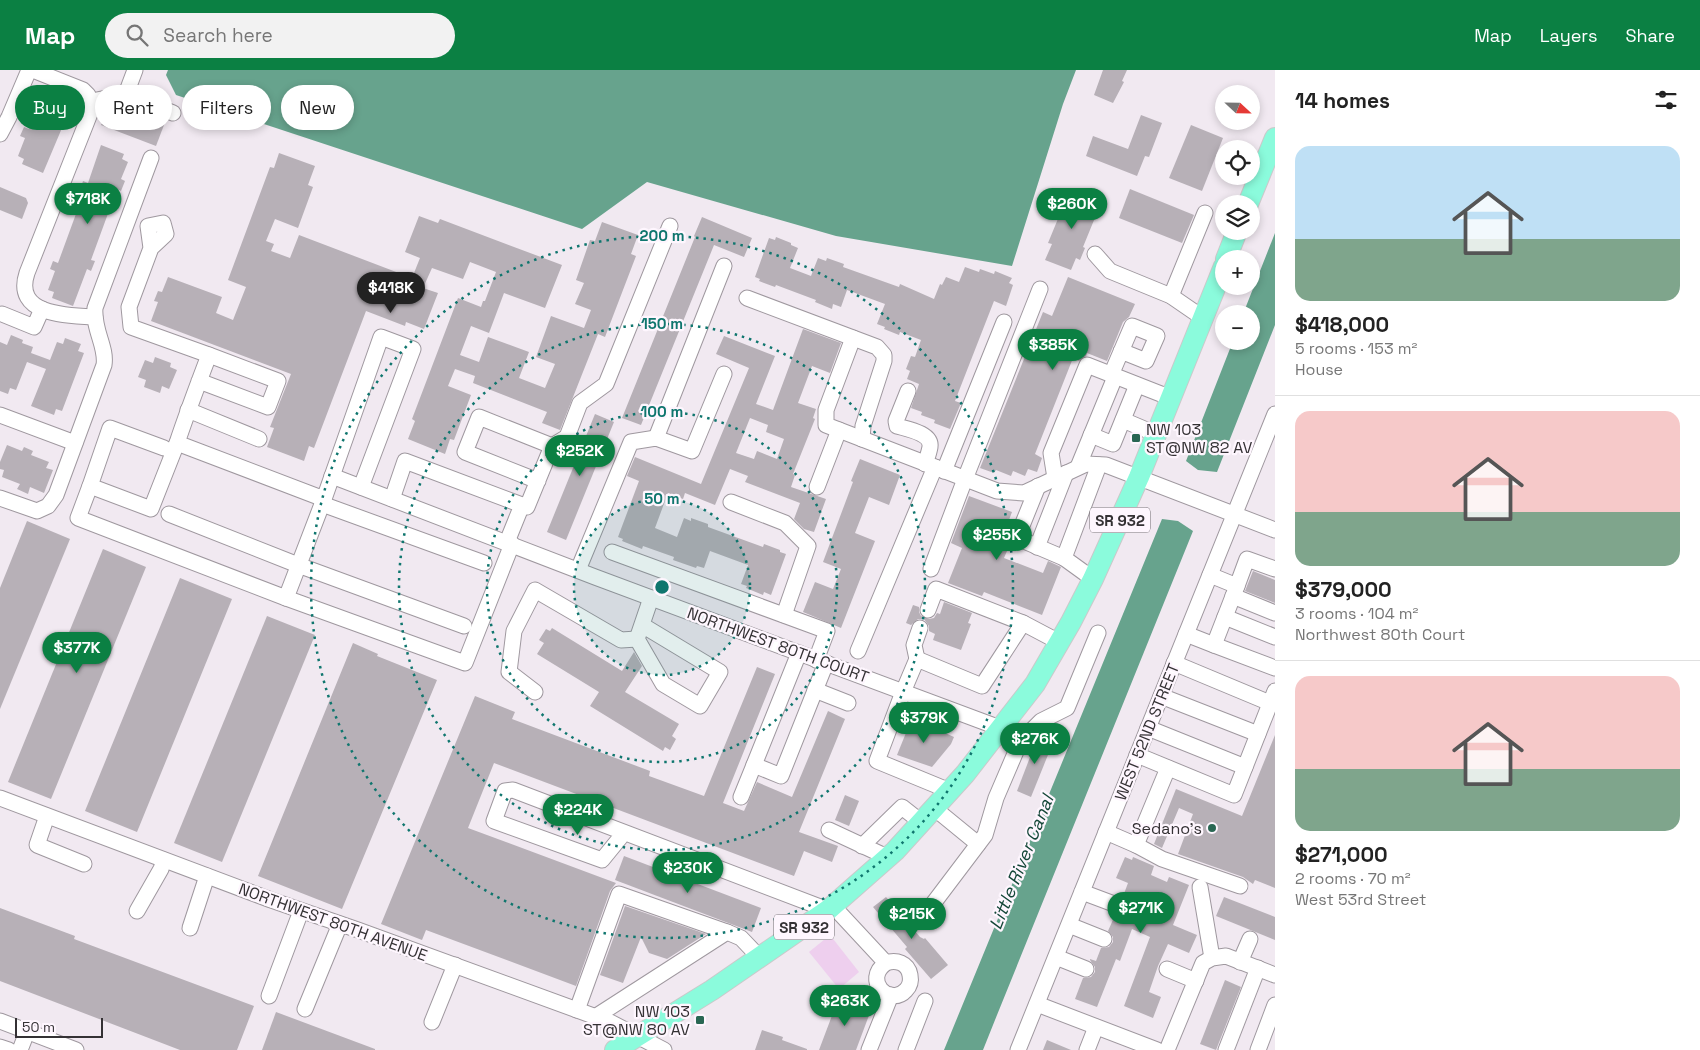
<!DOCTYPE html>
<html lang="en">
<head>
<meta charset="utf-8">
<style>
	:root { --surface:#fff; --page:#f2f2f2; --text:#222; --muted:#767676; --line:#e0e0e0; --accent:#0b8043 }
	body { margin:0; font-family:"Space Grotesk",sans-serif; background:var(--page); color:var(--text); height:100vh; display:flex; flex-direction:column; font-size:19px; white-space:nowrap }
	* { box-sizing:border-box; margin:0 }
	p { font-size:16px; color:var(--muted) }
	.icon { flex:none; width:28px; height:28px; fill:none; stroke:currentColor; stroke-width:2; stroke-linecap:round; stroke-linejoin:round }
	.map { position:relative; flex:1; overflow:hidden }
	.sheet { display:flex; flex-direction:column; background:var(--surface); width:425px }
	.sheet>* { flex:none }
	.banner { position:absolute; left:15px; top:15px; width:475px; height:45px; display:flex; gap:10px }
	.needle { width:32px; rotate:112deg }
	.controls { position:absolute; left:1215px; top:15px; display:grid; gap:10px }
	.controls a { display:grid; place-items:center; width:45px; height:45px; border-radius:50%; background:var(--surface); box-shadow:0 2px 8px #0003; font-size:25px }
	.scale { position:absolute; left:15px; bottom:12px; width:88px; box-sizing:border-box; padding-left:5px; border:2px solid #343134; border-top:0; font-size:14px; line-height:18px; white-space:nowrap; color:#343134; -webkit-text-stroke:4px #fef6fe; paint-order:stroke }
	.price { position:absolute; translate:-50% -42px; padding:0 11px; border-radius:18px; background:var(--accent); color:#fff; font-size:16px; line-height:32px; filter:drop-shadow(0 1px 2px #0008) }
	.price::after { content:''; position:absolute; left:50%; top:30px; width:15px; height:11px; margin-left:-8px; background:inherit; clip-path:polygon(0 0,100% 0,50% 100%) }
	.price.current { background:#222; color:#fff }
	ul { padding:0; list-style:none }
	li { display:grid; align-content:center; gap:10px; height:265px; padding:0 20px }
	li+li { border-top:1px solid var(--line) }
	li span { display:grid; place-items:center; height:155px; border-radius:15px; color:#555 }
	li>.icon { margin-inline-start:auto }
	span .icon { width:90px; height:90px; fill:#fffc; stroke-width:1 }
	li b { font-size:21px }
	h2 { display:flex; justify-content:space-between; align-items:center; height:60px; padding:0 20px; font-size:21px }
	.tag { padding:0 18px; border-radius:22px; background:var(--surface); box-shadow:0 2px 8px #0003; font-size:18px; line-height:45px }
	.tag.current { background:var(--accent); color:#fff }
	header { display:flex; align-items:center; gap:30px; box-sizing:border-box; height:70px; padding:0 25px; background:var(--accent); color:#fff }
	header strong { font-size:24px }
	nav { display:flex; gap:28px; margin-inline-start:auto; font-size:18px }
	.search { width:350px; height:45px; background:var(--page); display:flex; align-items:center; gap:12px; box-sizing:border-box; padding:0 18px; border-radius:28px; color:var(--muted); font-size:19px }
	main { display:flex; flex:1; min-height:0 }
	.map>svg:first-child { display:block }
	.green { fill:#eecfee }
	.water { fill:#67a38d }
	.building { fill:#b7b0b7; fill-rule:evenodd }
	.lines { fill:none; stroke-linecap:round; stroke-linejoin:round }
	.minor-casing { stroke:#9f989f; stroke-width:17 }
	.major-casing { stroke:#cac9ca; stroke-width:22 }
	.minor { stroke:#fff; stroke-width:15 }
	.major { stroke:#8bfbdc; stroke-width:20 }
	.ring { fill:none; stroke:#0f766e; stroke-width:2.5; stroke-dasharray:2.5 5 }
	.poi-dot { fill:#296753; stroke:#fef6fe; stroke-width:2 }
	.labels { text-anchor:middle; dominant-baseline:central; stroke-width:4.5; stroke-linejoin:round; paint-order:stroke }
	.shield { fill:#fef6fe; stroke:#716c71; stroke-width:1 }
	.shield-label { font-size:15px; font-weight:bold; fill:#343134 }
	.poi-label { font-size:16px; fill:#343134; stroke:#fef6fe; text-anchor:end }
	.street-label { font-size:16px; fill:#343134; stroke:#fef6fe }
	.water-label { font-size:18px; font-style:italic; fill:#144738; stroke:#fef6fe }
	.centre { fill:#0f766e; stroke:#fef6fe; stroke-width:2.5 }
	.ring-label { font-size:15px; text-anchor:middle; font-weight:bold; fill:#0f766e; stroke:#fef6fe; stroke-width:4.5; stroke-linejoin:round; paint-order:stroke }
</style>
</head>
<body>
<header>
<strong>Map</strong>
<div class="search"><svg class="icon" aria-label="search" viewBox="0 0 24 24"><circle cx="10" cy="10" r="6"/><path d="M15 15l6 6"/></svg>Search here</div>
<nav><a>Map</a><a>Layers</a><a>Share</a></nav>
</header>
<main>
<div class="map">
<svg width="1275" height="980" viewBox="0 0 1275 980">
	<rect width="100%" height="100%" fill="#f1e9f1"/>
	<path class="green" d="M830 865 859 902 839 919 809 882Z"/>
	<g class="water">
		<path d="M168 0H1076L1063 34 1012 196 836 166 647 112 582 159 176 25 166 5Z"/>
		<path d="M1275 163V255L1217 402 1198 400 1186 391 1233 271H1251V244H1243Z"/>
		<path d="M1162 449 1178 451 1193 461 997 945 983 980H944Z"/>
	</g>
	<g class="building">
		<path d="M1103 0H1127L1122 11 1124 12 1113 33 1094 25Z"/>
		<path d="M43 22 65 31 62 36 70 39 43 103 22 94 24 89 18 86 25 68 20 66 24 57 29 59Z"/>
		<path d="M114 36 164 55 156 76 101 55 108 37Z"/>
		<path d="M1141 45 1162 53 1149 87 1145 86 1137 106 1086 86 1093 66 1128 79Z"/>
		<path d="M1191 55 1223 68 1202 121 1169 108Z"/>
		<path d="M101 75 124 84 122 89 128 92 121 109 125 111 121 121 117 119 91 190 95 191 91 201 87 199 73 236 52 228 54 222 48 220 55 201 50 199 53 191 58 193 84 122 80 120 83 111 88 113Z"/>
		<path d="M279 83 315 96 308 115 313 117 298 158 275 149 266 171 274 174 271 181 290 188 299 165 412 208 420 188 405 182 419 146 438 153 440 149 562 195 545 238 504 223 489 263 471 256 460 285 479 292 488 267 529 282 519 308 545 318 555 294 536 287 551 246 584 258 591 240 575 234 584 213 576 210 590 170 595 171 602 152 638 165 631 184 636 186 605 267 598 264 560 360 542 353 547 342 473 313 475 306 455 299 448 316 471 325 454 370 450 369 445 384 408 369 415 351 412 349 458 228 481 237 483 231H485L496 202 470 192 463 209 432 198 423 218 438 223 424 259 406 252 405 256 366 241 314 378 309 376 304 391 267 377 274 358 270 357 291 304 151 251 158 232 154 231 158 221 162 222 168 207 222 227 216 243 233 250 246 217 228 210 270 97 274 98Z"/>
		<path d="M0 117 26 128 28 133 22 149 0 140Z"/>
		<path d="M1130 119 1194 145 1182 173 1119 148Z"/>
		<path d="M1069 122 1101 133 1083 177 1085 178 1080 190 1076 188 1071 200 1045 190 1052 174 1048 173Z"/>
		<path d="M702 147 752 168 744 187 714 175 641 355 622 348 695 167 694 166Z"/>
		<path d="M776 167 791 173V175L798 178 790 198 811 206 818 188 826 191 827 188 844 194 843 197 899 217 900 214 934 229 940 214 942 215 946 207 959 212 965 197 979 202 980 199 994 204 995 201 1012 208 1009 213 1013 215 1006 236 994 231 955 331 961 333 950 359 934 353 935 350 921 345 922 342 911 338 919 314 907 309 910 301 906 299 911 286 915 287 921 270 900 262 899 265 884 259 885 257 877 254 885 234 847 220 841 237 833 234 832 239 815 232 816 230 776 215 775 217 759 211 760 209 755 207 769 168 775 170Z"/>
		<path d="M1068 207 1135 234 1129 247 1123 252 1107 291 1087 283 1086 286 1079 291 1073 288 1035 384 1042 388 1037 402 1028 399 1025 406 1013 401 1011 406 996 400 994 403 980 398 1043 242 1052 246Z"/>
		<path d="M803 259 841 273 830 303 812 296 798 333 816 339 813 348 815 349 793 404 795 405 791 417 826 429 814 462 804 459 794 449 800 433 745 412 748 406 730 399 715 435 685 423 683 429 668 423 655 458 677 467 684 448 691 451V448L708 454V457L763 477 764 474 780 480V482L786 484 771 525 764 522 763 525 746 518 747 516 741 514 748 495 710 481 704 498 697 496 696 498 673 490 674 487 643 476 642 479 622 471 623 469 618 467 639 411 627 406 635 387 701 414 749 298 716 284 724 266 775 286 756 334 773 340ZM750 348 768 355 766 362 784 369 777 389 757 381 754 389 736 383Z"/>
		<path d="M11 265 23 270 22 273 33 277 31 283 50 290 57 272 63 274 65 268 81 274 78 281 84 283 62 341 56 339 54 345 31 336 46 299 27 292 16 320 10 318 8 324 0 321V272L7 275Z"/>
		<path d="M155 287 171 293 170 297 177 300 169 319 162 316 160 323 144 317 146 310 138 307 145 290 153 293Z"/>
		<path d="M595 344 614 352 566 470 547 462Z"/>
		<path d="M7 375 22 381 24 377 33 381 31 385 49 392 46 398 53 400 44 423 30 417 28 424 17 419 20 414 2 407 4 400 0 399V392Z"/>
		<path d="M860 389 900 405 889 435 869 427 855 463 875 471 841 558 803 542 815 512 833 519 841 499 823 492 853 412 851 411Z"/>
		<path d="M969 426 1012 442 1001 471 1010 474 1004 488 1043 503 1048 491 1061 497 1042 545 984 522 982 526 948 513 962 478 951 473Z"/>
		<path d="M27 451 70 469 0 639V518Z"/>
		<path d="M103 479 146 497 51 729 8 712Z"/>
		<path d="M1253 501 1275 510V533L1245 521Z"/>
		<path d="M180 508 232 529 137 762 85 741Z"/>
		<path d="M944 532 972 543 968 553 971 554 961 580 933 570 935 564 929 561V556L924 549H918L911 555 906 553 913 535 919 537V542L921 546 929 549 934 548 937 543 940 544Z"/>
		<path d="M267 546 315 565 222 792 174 773Z"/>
		<path d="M552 558 622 601 634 582 642 596 625 622 679 654 672 666 676 669 670 680 665 677 663 681 590 636 599 622 537 584 544 573 539 570 546 559 550 561Z"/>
		<path d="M353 573 378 584 377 586 437 610 342 839 258 806Z"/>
		<path d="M757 597 775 604 723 733 744 741 757 712 792 727 828 641 845 649 799 762 838 776 832 792 804 781 794 806 494 693 468 758 616 813 610 821 576 916 426 860 422 870 381 854 475 626 515 642 512 649 650 701 649 706 704 726Z"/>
		<path d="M912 648 954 667 951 674 932 697 897 685Z"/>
		<path d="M1041 664 1054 670 1031 727 1017 721 1037 669Z"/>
		<path d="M1275 665V818L1255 810 1253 814 1243 807 1178 784 1193 744 1179 738 1162 778 1154 774 1176 719 1242 746Z"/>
		<path d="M845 725 859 731 849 756 835 750Z"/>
		<path d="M624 786 761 838 752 862 615 810Z"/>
		<path d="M1125 787 1132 790 1133 787 1154 796 1151 805 1167 812 1169 807 1189 815 1173 855 1197 865 1189 883 1168 874 1158 896 1149 922 1161 927 1153 948 1124 936 1150 867 1132 859 1120 891 1116 889 1097 937 1075 929 1083 908 1091 907 1095 902V897L1090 890V889L1096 891 1101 878 1109 877 1113 872V867L1108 861 1116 843 1123 838 1122 829 1128 813 1116 808Z"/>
		<path d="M886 827 920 867 924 869 925 868 948 895 931 909 905 879 907 877 873 837Z"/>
		<path d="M1224 827 1275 847V870L1216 846Z"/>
		<path d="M625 836 706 864 667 889 649 883 641 867 623 913 600 905Z"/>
		<path d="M0 838 75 866 74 869 254 936 237 980H180L0 911Z"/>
		<path d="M1225 910 1241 917 1216 980 1200 974Z"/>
		<path d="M841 929 871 940 856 980H819L836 935 838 936Z"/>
		<path d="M276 942 375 979V980H262Z"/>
		<path d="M762 960 783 967 782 970 807 979V980H755Z"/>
		<path d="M1047 970 1071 980H1043Z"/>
	</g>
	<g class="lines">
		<g class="minor-casing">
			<g id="minor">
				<path d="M33 0 83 20 88 25 93 36 27 203C13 245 67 246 95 247"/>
				<path d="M135 0 126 24 173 43"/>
				<path d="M92 31 126 24"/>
				<path d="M0 64 9 47 29 0"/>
				<path d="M151 178 148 156 163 153 166 164 151 178 129 237 131 257 209 285"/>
				<path d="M1095 184 1110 201 1171 226 1203 248"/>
				<path d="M1171 226 1205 143"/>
				<path d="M747 228 877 277 884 285V291L863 356 862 369"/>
				<path d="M2 244 34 257 42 239"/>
				<path d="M853 268 826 340V355L997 421 1024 423 1086 394 1106 395 1275 460"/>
				<path d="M1111 305 1132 256 1157 266 1146 291 1121 281"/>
				<path d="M199 311 268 337 278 311 209 285C198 314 187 343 177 373L324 429 381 267 413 279 361 417"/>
				<path d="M908 321 896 351 897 356C907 359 932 363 930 377 929 383 927 388 925 394"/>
				<path d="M188 340 259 369"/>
				<path d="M0 345 75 373"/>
				<path d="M1123 350 1156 364"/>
				<path d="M1091 365 1113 374 1137 315"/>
				<path d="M656 368 724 196"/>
				<path d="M552 376 567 367 580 333 606 314 670 156"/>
				<path d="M164 378 110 358 90 416 151 439 177 373"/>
				<path d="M1078 397 1115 307"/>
				<path d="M944 401 1004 252"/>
				<path d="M332 406 595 507 1000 658"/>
				<path d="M1055 408 1051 383 1087 295 1171 328"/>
				<path d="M90 416 78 448 286 528 324 429"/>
				<path d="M1038 416 1017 468 1064 488"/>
				<path d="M817 417 839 360"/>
				<path d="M0 428 37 441 48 436 56 425 104 295C107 277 93 260 95 238L151 88"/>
				<path d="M392 429 405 391 522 435 507 472"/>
				<path d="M731 432 785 453 808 476 784 545"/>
				<path d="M322 434 484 493"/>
				<path d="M522 435 527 437 552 376 479 347 465 382 538 411"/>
				<path d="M169 444 298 495 464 556"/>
				<path d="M1037 477 1066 403"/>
				<path d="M612 482 827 561 816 590"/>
				<path d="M931 499 965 409 1040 219"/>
				<path d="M578 500 631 372 656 368 692 381 724 304"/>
				<path d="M1210 505 1237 516 1247 489 1275 499"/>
				<path d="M1093 509 1064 488 1099 395"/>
				<path d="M1237 516 1214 575 1275 598"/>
				<path d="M1233 526 1275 543"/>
				<path d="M286 528 465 593 512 474"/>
				<path d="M928 540 936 519 1023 553"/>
				<path d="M1225 547 1275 567"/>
				<path d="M642 555 720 602 700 636 663 614 637 569 651 528"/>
				<path d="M1186 564 1214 575"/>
				<path d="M858 581 935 397"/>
				<path d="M799 583 754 695 781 706 826 593"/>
				<path d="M917 589 914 575 920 558"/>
				<path d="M1174 593 1270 633"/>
				<path d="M815 620 848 633"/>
				<path d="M535 622 509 602 514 561 535 520 621 570 637 569"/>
				<path d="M1161 626 1258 664"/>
				<path d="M1148 658 1245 697"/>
				<path d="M1137 685 1234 725 1275 621"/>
				<path d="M950 721 877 691 903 622 917 589 982 616 1023 553 1059 572"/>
				<path d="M741 727 754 695"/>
				<path d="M0 728 271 830 358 860 610 952 664 980"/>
				<path d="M934 738 978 774"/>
				<path d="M47 746 37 775 84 794"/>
				<path d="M829 760 887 787"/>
				<path d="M1106 762 1136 775 1168 698"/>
				<path d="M624 763 602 790 494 751 505 721 513 720 828 840"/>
				<path d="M1136 775 1162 789 1240 816"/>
				<path d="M862 776 902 737 921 752"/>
				<path d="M1200 817 1212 888"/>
				<path d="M1082 822 1114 834"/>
				<path d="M833 836 886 893C896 889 908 893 910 905 911 910 910 916 906 920 890 938 862 910 886 893"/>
				<path d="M137 841 161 799 164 790"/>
				<path d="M923 847 985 765 996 728 1020 672 1041 651 1067 638 1098 563"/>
				<path d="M1069 855 1104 869"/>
				<path d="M190 858 207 806"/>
				<path d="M1056 887 1086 899"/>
				<path d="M1240 892 1250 869"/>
				<path d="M1167 899 1196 911"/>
				<path d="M269 926 301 841"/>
				<path d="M1037 934 1157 980"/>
				<path d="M305 939 340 854"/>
				<path d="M577 940 619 824 727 862"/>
				<path d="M595 947 727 862 741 868 760 888"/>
				<path d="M0 951 76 980"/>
				<path d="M432 952 455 895"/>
				<path d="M0 977 9 980"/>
				<path d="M20 980 27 962"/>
				<path d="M869 980 891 925"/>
				<path d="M906 980 925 931"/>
				<path d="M1018 980 1275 344"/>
				<path d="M1087 980 1096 957"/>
				<path d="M1167 980 1203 893 1212 888 1226 886 1275 905"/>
				<path d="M1226 980 1258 898"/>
				<path d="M1258 980 1275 935"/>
			</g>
		</g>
		<g class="major-casing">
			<g id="major">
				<path d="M1248 134 1275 68"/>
				<path d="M1226 189 1237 161"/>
				<path d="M615 980 712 920 828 840 895 781 965 704 1035 614 1071 552 1093 509 1139 407 1224 196"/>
			</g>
		</g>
		<use href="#minor" class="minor"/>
		<use href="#major" class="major"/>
	</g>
	<circle cx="662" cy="517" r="88" fill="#0f766e" fill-opacity=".12"/>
	<g class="ring">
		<circle cx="662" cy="517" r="88"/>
		<circle cx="662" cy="517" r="175"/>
		<circle cx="662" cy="517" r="263"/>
		<circle cx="662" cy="517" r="351"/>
	</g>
	<g class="poi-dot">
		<rect x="1131" y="363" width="10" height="10" rx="2.5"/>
		<circle cx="1212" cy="758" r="5"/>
		<rect x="695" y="945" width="10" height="10" rx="2.5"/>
	</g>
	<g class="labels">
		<g class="shield">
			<rect x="1090" y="437.5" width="60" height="25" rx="4"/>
			<rect x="774" y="844.5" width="60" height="25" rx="4"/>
		</g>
		<g class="shield-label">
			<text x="1120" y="450">SR 932</text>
			<text x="804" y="857">SR 932</text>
		</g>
		<g class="poi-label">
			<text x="1146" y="359" text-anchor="start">NW 103<tspan x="1146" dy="18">ST@NW 82 AV</tspan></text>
			<text x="1202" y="758">Sedano's</text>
			<text x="690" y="941">NW 103<tspan x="690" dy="18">ST@NW 80 AV</tspan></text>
		</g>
		<g class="street-label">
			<text transform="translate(778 575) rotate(20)">NORTHWEST 80TH COURT</text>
			<text transform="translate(1147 662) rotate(-68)">WEST 52ND STREET</text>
			<text transform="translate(333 852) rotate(20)">NORTHWEST 80TH AVENUE</text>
		</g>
		<g class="water-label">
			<text transform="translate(1021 792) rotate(-68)">Little River Canal</text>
		</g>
	</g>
	<circle cx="662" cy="517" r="8" class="centre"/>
	<g class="ring-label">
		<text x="662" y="171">200 m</text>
		<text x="662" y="259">150 m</text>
		<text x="662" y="347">100 m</text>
		<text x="662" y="434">50 m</text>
	</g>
</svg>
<div class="controls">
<a><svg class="needle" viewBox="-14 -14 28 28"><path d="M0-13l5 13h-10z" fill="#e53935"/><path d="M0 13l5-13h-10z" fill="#767676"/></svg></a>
<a><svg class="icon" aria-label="locate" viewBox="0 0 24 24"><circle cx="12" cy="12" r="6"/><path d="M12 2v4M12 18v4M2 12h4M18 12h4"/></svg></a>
<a><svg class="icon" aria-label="layers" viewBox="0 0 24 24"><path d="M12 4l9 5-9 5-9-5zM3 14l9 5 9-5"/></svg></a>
<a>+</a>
<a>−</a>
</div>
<div class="scale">50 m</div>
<b class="price" style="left:88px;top:155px">$718K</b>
<b class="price" style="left:1072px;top:160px">$260K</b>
<b class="price current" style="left:391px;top:244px">$418K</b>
<b class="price" style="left:1053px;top:301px">$385K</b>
<b class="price" style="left:580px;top:407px">$252K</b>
<b class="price" style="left:997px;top:491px">$255K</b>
<b class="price" style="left:77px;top:604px">$377K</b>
<b class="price" style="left:924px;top:674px">$379K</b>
<b class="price" style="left:1035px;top:695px">$276K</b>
<b class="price" style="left:578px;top:766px">$224K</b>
<b class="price" style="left:688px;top:824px">$230K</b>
<b class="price" style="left:1141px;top:864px">$271K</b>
<b class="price" style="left:912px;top:870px">$215K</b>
<b class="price" style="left:845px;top:957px">$263K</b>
<div class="banner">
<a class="tag current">Buy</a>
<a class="tag">Rent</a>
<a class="tag">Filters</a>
<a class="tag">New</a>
</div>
</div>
<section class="sheet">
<h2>14 homes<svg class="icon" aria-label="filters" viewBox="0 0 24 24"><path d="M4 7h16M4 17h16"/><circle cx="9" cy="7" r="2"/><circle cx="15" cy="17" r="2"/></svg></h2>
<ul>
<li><span style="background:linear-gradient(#bfe0f5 60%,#7fa58c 0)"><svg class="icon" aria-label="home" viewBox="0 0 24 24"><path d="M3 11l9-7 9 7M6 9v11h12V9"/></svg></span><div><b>$418,000</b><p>5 rooms · 153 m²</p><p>House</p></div></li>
<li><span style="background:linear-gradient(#f6c9c9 65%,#7fa58c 0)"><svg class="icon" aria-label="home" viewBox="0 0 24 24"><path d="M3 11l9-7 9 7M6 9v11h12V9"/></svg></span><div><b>$379,000</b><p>3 rooms · 104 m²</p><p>Northwest 80th Court</p></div></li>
<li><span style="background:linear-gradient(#f6c9c9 60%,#7fa58c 0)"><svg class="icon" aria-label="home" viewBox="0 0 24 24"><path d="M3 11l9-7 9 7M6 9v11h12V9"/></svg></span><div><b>$271,000</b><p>2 rooms · 70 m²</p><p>West 53rd Street</p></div></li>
</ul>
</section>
</main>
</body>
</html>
